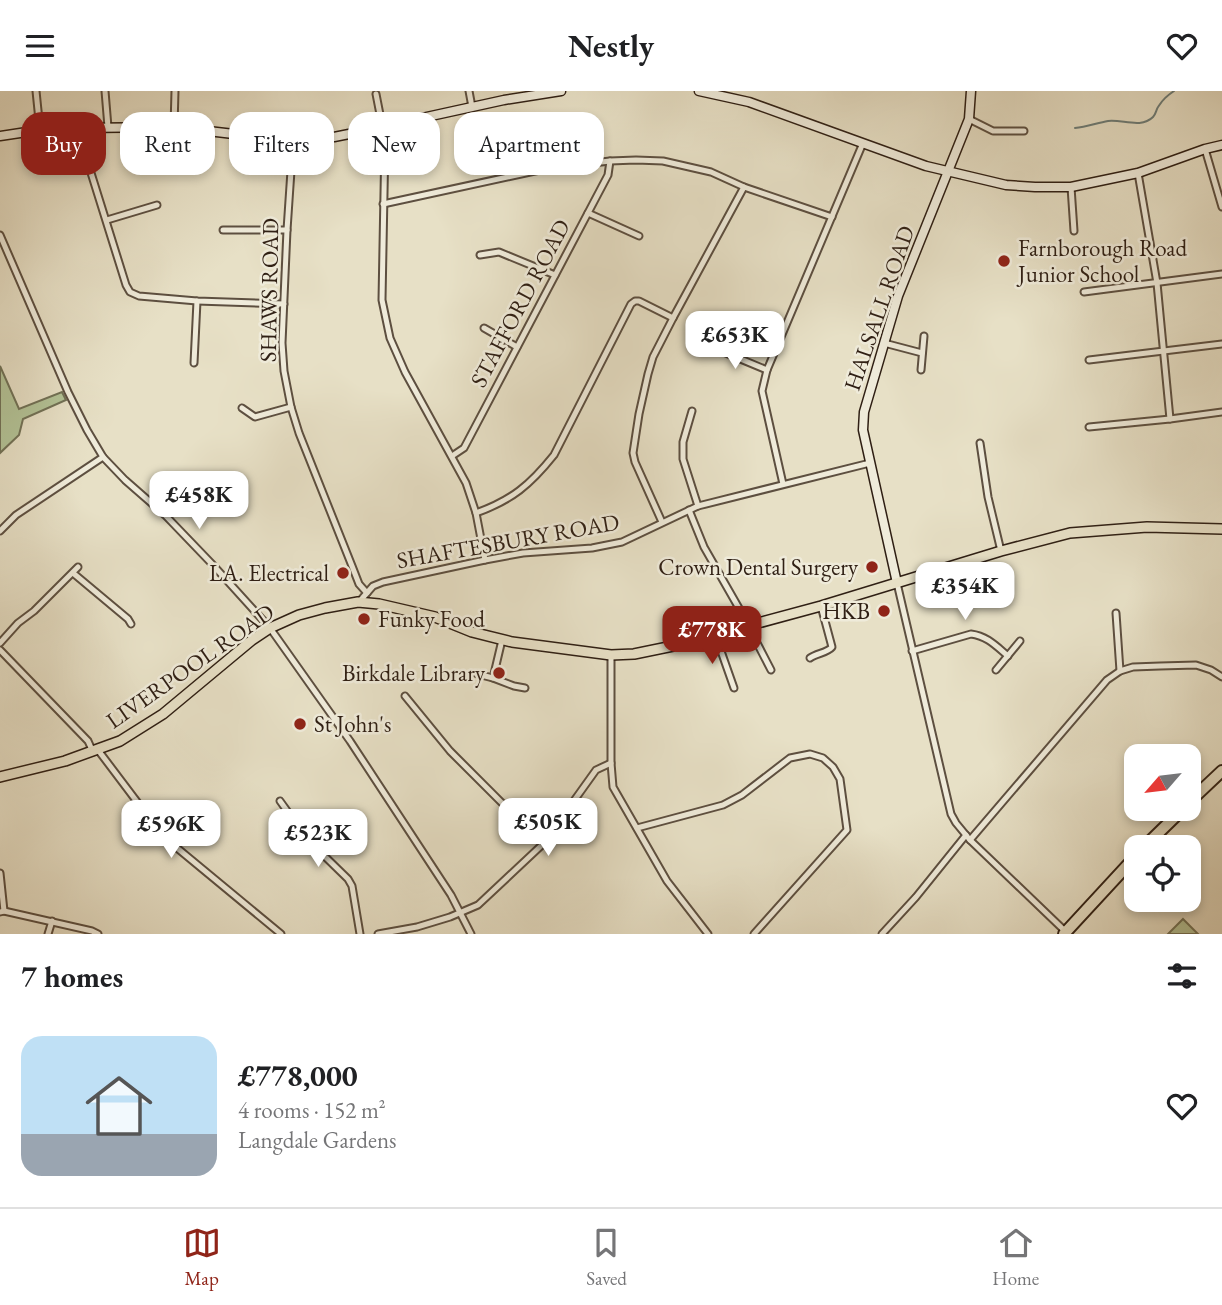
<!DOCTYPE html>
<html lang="en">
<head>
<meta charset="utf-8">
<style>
	:root { --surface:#fff; --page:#f6f6f6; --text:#202124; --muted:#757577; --line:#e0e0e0; --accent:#8f2418 }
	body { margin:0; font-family:"EB Garamond",serif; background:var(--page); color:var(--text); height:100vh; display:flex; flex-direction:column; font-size:26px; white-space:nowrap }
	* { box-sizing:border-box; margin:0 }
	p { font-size:23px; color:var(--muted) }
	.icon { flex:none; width:38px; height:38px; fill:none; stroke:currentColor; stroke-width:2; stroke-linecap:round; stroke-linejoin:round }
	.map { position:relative; height:843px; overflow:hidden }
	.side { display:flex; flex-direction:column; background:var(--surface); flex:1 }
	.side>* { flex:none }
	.top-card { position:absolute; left:21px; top:21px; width:700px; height:63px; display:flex; gap:14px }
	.needle { width:46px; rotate:242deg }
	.fabs { position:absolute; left:1124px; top:653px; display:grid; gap:14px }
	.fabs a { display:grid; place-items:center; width:77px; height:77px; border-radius:14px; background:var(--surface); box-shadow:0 4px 10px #0003; font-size:35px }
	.price { position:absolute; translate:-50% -60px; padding:0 16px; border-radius:14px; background:#fff; color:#222; font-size:23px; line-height:46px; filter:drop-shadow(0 2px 4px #0008) }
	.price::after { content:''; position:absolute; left:50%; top:42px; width:21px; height:16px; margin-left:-10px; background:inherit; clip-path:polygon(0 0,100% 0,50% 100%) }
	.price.active { background:var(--accent); color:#fff }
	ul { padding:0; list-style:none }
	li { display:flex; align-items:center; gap:21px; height:175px; padding:0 21px }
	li+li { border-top:2px solid var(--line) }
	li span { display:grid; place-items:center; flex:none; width:196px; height:140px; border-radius:21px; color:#555 }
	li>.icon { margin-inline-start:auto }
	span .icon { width:84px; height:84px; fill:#fffc; stroke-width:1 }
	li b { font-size:30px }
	h2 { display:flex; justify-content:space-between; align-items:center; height:84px; padding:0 21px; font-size:30px }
	.tag { padding:0 24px; border-radius:21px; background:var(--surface); box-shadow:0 4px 10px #0003; font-size:24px; line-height:63px }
	.tag.active { background:var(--accent); color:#fff }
	header { display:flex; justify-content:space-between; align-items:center; height:91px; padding:0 21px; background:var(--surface); font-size:32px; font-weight:700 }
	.tabs { display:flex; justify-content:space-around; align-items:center; height:98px; border-top:2px solid var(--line); background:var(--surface); font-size:19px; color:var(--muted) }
	.tabs a { display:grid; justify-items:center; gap:4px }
	.tabs .active { color:var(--accent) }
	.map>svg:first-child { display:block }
	.green { fill:#b3c397; stroke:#717156; stroke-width:2 }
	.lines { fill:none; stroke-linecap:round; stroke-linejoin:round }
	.stream { stroke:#6e7d78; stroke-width:2 }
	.street-casing { stroke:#5d4f40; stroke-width:9 }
	.secondary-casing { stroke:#2f1f14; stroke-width:11 }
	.primary-casing { stroke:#2f1f14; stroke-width:12 }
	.highway-casing { stroke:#2f1f14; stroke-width:14 }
	.street { stroke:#efebda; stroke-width:5 }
	.secondary { stroke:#efebda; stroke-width:8 }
	.primary { stroke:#e7e0c6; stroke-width:9 }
	.highway { stroke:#e7e0c6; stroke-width:10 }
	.poi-dot { fill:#8f2418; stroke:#efebda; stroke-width:2.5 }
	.labels { text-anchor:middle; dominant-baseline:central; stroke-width:5; stroke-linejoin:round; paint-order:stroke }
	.poi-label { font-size:23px; fill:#2f1f14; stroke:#efebda; text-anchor:end }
	.street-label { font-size:23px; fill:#2f1f14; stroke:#efebda }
</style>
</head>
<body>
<header><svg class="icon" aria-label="menu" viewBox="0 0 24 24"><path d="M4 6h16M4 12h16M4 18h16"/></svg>Nestly<svg class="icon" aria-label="heart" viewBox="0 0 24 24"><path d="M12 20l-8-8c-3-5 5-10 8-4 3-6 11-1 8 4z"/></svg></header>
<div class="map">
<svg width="1222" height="843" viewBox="0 0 1222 843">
	<rect width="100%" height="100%" fill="#e7e0c6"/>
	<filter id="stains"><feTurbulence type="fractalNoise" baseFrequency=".00286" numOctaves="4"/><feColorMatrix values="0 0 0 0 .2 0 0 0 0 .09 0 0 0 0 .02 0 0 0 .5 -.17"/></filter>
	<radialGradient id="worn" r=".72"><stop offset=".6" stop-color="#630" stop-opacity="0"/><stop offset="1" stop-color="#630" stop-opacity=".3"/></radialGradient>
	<g class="green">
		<path d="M0 275 19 318 62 301 66 309 23 328 19 344 0 362Z"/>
		<path d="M1183 828 1198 843H1168Z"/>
	</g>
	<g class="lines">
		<path class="stream" d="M1075 37C1086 36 1097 32 1108 30 1122 28 1141 38 1153 26 1156 23 1156 19 1158 16 1163 8 1167 5 1174 0"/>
		<g class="street-casing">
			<g id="street">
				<path d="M36 0 40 39"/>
				<path d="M105 0 108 36"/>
				<path d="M469 0 472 16"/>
				<path d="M376 3 385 49 382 209 390 247 405 281 466 392 476 422 485 469"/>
				<path d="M969 28 993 40H1024"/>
				<path d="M174 36 175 0"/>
				<path d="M77 37 126 194 130 201 139 205 197 210 284 213"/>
				<path d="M293 50 287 139 282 252 284 280 291 316 299 342 352 475 359 493 367 502"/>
				<path d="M1205 58 1222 116"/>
				<path d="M1138 82 1157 192 1170 328"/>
				<path d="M1071 96 1074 140"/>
				<path d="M383 113 549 77 610 70 636 69 663 70 711 81 744 96 832 126"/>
				<path d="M588 122 639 145"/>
				<path d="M107 129 157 114"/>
				<path d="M223 139H287"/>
				<path d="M0 144 68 301 87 339 103 366 125 389 165 424 213 474 270 537 350 650 451 804 471 843"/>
				<path d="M480 164 499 161 555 184"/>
				<path d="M1084 201 1222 183"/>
				<path d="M484 237 517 256"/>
				<path d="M884 252 922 262"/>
				<path d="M714 257 767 279"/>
				<path d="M1089 269 1222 253"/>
				<path d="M194 272 197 210"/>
				<path d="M921 279 924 245"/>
				<path d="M242 317 255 326 291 316"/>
				<path d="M692 320 683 351V368L698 415"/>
				<path d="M1089 336 1170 328 1222 321"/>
				<path d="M980 352 988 406 1001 460"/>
				<path d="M452 365 464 357 608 84 610 70"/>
				<path d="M783 393 762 300 767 279 863 52"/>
				<path d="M689 419 704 456 740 519 771 579"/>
				<path d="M476 422C512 409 530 394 554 364L631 213 635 210H639L673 227"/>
				<path d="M662 431 635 371 633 362 639 323 648 283 653 266 673 227 744 96"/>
				<path d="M0 440 16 424 103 366"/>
				<path d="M73 482 128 528 131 533"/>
				<path d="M897 492 951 723 956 732 970 749 1066 841"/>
				<path d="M359 511 373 495 383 491 485 469 523 462 592 457 622 451 698 415 870 372"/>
				<path d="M1116 522 1120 580"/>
				<path d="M715 543 734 597"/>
				<path d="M502 549 493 587 514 595 525 597"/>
				<path d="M0 552 18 532 34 520 78 476"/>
				<path d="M0 559 88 650 93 661"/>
				<path d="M912 560 971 543C987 545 996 555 1008 565"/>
				<path d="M611 564V672L613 696 667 790 708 843"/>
				<path d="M810 567C817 562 827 562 832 556L821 515"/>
				<path d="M996 579 1020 550"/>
				<path d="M477 583 493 587"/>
				<path d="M405 605 450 660 543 753"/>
				<path d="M98 659 144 720 171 752 281 843"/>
				<path d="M280 710 308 749 348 788 352 795 360 843"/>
				<path d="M637 737 723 714 742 704 790 667 810 663 823 667 833 676 840 688 847 739 754 843"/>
				<path d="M970 749 1107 589 1120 580 1133 576 1160 575 1196 574 1211 579 1222 586"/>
				<path d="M0 782 4 820"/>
				<path d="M0 821 4 820 92 840 98 843"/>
				<path d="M48 843 52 830"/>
				<path d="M378 843 417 836 450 826 478 814 543 753 596 679 611 672"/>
				<path d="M882 843 916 806 966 744"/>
			</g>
		</g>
		<g class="secondary-casing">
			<g id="secondary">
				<path d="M699 0 749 11 926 75 1006 94 1035 96H1071L1138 82 1205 58 1222 54"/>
				<path d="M0 45 40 39 77 37 174 36 293 50 334 46 359 41 383 39 399 32 504 9 561 0"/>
				<path d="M897 492 863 339 864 321 898 205 969 28 971 0"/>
			</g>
		</g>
		<g class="primary-casing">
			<path id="primary" d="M0 686 65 670 120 650 163 623 252 549 270 537 299 524 325 517 358 511 379 513 435 526 472 541 512 551 611 564 634 563 673 555 821 515 1001 460 1070 442 1147 436 1222 438"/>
		</g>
		<g class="highway-casing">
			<g id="highway">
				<path d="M1188 712 1222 680"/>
				<path d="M1144 756 1183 718"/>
				<path d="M1064 843 1136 765"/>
			</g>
		</g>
		<use href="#street" class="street"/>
		<use href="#secondary" class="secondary"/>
		<use href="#primary" class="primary"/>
		<use href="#highway" class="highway"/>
	</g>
	<g class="poi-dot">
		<circle cx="1004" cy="170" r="7"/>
		<circle cx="872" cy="476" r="7"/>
		<circle cx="343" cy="482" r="7"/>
		<circle cx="884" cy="520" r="7"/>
		<circle cx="364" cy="528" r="7"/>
		<circle cx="499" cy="582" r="7"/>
		<circle cx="300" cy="633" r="7"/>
	</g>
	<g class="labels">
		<g class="poi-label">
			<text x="1018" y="157" text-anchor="start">Farnborough Road<tspan x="1018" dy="26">Junior School</tspan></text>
			<text x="858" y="476">Crown Dental Surgery</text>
			<text x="329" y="482">LA. Electrical</text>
			<text x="870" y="520">HKB</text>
			<text x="378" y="528" text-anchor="start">Funky Food</text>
			<text x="485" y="582">Birkdale Library</text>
			<text x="314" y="633" text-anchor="start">St John's</text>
		</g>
		<g class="street-label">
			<text transform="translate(269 199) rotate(-89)">SHAWS ROAD</text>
			<text transform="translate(520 212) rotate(-62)">STAFFORD ROAD</text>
			<text transform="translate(879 217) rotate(-71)">HALSALL ROAD</text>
			<text transform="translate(508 450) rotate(-10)">SHAFTESBURY ROAD</text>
			<text transform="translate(190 575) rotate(-35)">LIVERPOOL ROAD</text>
		</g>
	</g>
	<rect width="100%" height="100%" filter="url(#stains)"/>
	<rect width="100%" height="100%" fill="url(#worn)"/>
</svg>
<div class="fabs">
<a><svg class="needle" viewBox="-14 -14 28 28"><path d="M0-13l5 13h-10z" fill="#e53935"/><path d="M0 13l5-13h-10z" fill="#757577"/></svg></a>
<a><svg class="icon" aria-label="locate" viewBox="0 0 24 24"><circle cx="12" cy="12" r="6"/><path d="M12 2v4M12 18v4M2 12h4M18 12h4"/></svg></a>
</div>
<b class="price" style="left:735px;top:280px">£653K</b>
<b class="price" style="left:199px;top:440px">£458K</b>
<b class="price" style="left:965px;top:531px">£354K</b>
<b class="price active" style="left:712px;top:575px">£778K</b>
<b class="price" style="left:548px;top:767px">£505K</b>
<b class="price" style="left:171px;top:769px">£596K</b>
<b class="price" style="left:318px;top:778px">£523K</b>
<div class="top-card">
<a class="tag active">Buy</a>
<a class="tag">Rent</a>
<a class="tag">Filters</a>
<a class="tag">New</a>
<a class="tag">Apartment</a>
</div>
</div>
<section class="side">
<h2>7 homes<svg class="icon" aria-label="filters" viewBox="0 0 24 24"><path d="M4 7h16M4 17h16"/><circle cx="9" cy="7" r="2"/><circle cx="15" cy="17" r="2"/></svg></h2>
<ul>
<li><span style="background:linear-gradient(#bfe0f5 70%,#9aa5b1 0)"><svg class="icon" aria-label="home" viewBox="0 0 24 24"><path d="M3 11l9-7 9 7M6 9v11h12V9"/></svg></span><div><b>£778,000</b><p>4 rooms · 152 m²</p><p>Langdale Gardens</p></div><svg class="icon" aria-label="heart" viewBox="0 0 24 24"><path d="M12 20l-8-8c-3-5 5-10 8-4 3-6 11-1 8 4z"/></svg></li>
</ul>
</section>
<nav class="tabs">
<a class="active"><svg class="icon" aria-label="map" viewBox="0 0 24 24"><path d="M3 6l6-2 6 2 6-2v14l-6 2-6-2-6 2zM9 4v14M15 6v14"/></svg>Map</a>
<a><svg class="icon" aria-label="saved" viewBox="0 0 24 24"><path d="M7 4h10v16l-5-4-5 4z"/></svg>Saved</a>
<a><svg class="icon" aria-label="home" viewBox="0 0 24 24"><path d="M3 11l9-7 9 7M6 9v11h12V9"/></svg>Home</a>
</nav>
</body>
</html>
